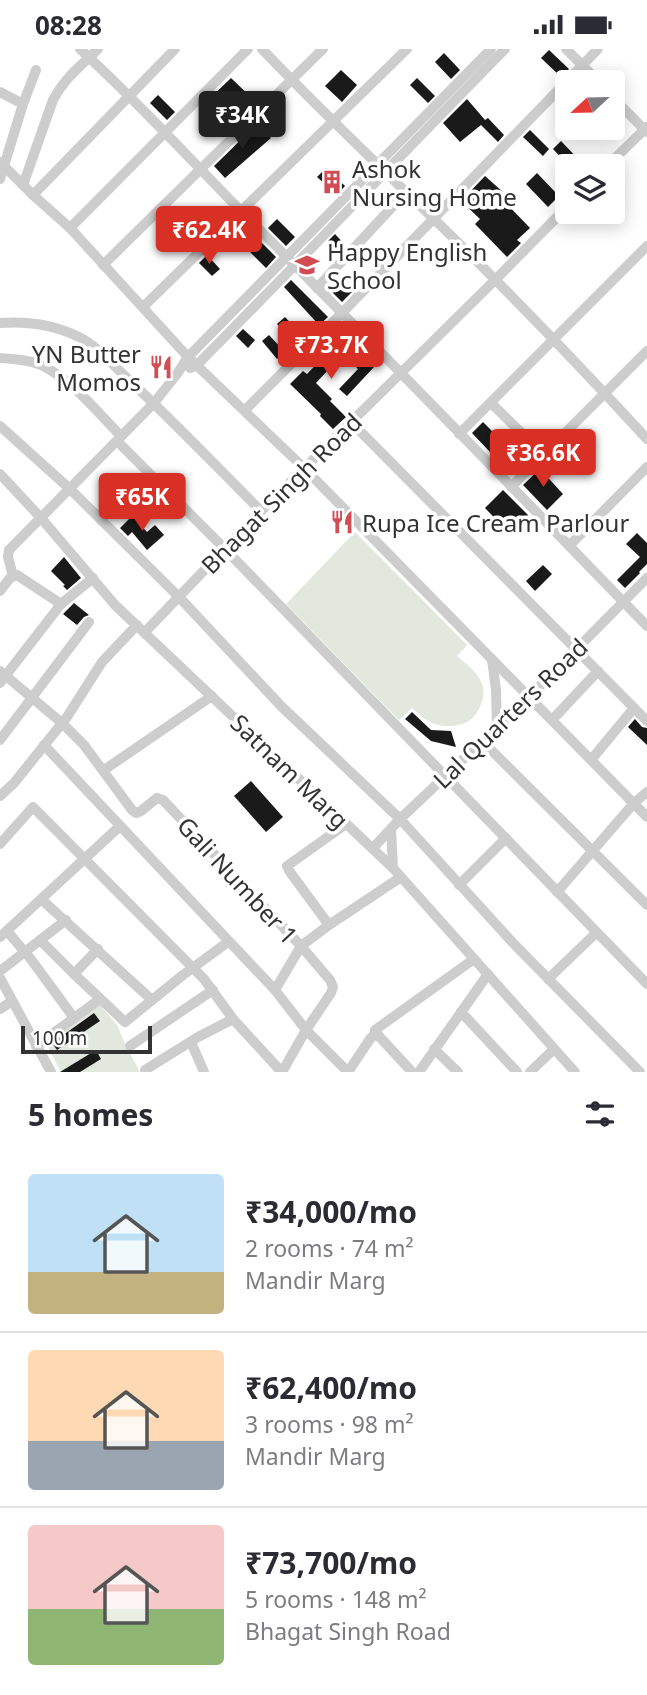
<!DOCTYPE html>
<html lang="en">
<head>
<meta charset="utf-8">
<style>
	:root { --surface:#fff; --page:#f7f7f7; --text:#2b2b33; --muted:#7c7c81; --line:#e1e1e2; --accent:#d93025 }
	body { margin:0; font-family:"Noto Sans",sans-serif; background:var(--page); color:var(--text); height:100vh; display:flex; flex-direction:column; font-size:26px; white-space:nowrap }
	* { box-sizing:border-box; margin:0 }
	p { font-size:23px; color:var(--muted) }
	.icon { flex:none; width:38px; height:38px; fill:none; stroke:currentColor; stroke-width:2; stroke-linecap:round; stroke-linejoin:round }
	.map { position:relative; height:1023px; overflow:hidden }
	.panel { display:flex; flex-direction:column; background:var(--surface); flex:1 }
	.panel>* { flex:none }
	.needle { width:46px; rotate:248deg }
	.controls { position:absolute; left:555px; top:21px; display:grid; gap:14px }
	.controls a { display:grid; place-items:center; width:70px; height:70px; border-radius:7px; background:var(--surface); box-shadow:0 4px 18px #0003; font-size:35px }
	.scale { position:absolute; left:21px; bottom:18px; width:131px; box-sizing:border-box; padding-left:7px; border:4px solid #333; border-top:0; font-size:19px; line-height:24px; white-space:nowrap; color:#333; -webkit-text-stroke:5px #fff; paint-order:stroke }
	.price { position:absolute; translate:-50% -60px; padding:0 16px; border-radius:7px; background:var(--accent); color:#fff; font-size:23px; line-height:46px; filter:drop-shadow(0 2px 4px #0008) }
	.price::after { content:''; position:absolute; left:50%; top:42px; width:21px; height:16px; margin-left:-10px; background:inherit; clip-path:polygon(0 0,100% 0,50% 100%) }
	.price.current { background:#222; color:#fff }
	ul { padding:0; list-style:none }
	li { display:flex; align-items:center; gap:21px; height:175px; padding:0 28px }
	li+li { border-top:2px solid var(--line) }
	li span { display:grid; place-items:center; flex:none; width:196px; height:140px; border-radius:7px; color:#555 }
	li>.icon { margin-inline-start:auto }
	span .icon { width:84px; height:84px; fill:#fffc; stroke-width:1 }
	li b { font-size:30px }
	h2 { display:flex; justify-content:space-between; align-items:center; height:84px; padding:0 28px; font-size:30px }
	.status { display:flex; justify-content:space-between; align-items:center; height:49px; padding:0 35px; background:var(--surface); direction:ltr }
	.status svg { height:19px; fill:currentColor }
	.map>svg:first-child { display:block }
	.green { fill:#e2e8dd }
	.building { fill:#1a1a1a }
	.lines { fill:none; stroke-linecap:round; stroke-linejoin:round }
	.minor { stroke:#cdcdcd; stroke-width:10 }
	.labels { text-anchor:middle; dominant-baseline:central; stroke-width:7; stroke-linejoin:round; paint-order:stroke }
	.poi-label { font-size:24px; fill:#333; stroke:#fff; text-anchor:start }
	.street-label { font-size:24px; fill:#333; stroke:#fff }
</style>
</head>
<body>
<div class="status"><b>08:28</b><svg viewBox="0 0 49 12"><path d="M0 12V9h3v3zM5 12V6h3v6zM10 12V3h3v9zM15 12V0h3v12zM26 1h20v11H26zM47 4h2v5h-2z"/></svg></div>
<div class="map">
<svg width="647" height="1023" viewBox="0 0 647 1023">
	<rect width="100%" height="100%" fill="#fff"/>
	<g class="green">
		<path d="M355 483 467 596 457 607C466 615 478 623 482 635 487 648 478 667 467 673 458 678 444 678 435 675 426 672 419 665 412 659L399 671 286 555Z"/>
		<path d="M97 953 117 976 127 999 140 1023H61L42 987Z"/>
	</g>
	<g class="building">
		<path d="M549 1 569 20 561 28 541 9Z"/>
		<path d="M444 4 460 21 451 30 435 13Z"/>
		<path d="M341 21 357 36 342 53 325 37Z"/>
		<path d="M231 29 257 54 249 62 246 59 231 75 218 62 211 69 201 58Z"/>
		<path d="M417 29 435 47 428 54 410 36Z"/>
		<path d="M158 46 175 63 167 71 150 54Z"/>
		<path d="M467 50 485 71 488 69 504 86 498 93 481 76 460 93 443 74Z"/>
		<path d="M257 75 271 89 225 129 214 117Z"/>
		<path d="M530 81 549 100 543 107 523 88Z"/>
		<path d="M561 92 585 117H569L553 100Z"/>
		<path d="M326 119 345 137 337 146 317 128Z"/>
		<path d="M537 124 559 147 548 158 526 135Z"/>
		<path d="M485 127 503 143 499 147 530 179 517 191 521 194 507 208 475 175 480 170 461 152Z"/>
		<path d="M277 170 295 188 286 197 268 179Z"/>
		<path d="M335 185 346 197 339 204 328 192Z"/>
		<path d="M258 190 276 208 266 219 248 201Z"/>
		<path d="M207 206 220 220 212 227 199 214Z"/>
		<path d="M337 228 352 243 342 253 328 239Z"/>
		<path d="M291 231 328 268 319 276 284 238Z"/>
		<path d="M285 268 302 286 294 293 277 275Z"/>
		<path d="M243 280 255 291 248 299 236 287Z"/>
		<path d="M269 286 285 303 277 310 262 292Z"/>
		<path d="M343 288 374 318 347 347 339 340 358 320 343 305 316 334 332 350 330 352 346 368 333 380 320 367 321 365 290 335 303 322 307 325Z"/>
		<path d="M483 373 502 392 490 403 472 384Z"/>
		<path d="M540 420 563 445 547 461 523 436Z"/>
		<path d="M503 441 528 466 509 484 485 459Z"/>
		<path d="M132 467 147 483 155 476 164 486 147 501 132 483 128 487 120 479Z"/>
		<path d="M637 484 647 494V515L639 523 640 524 625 539 617 531 640 508 626 495Z"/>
		<path d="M64 508 81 529 67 541 63 537 65 536 51 522Z"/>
		<path d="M543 516 552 525 535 542 526 532Z"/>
		<path d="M74 554 89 566 84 568 77 576 63 565Z"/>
		<path d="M412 663 431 681 451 682 456 698 431 692 405 670Z"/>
		<path d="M635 670 642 678 647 679V696L628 678Z"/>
		<path d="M251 732 283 768 266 783 234 747Z"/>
		<path d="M94 964 100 972 57 1001 52 994Z"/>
		<path d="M96 1001 101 1010 80 1023H60Z"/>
	</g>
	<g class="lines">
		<g class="minor">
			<path d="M80 0C136 51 187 107 240 161 377 298 512 438 647 577"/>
			<path d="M262 0C317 58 375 113 432 168 506 240 577 314 647 390"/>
			<path d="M566 0 599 33"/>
			<path d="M0 43 23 55"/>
			<path d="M612 48 647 83"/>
			<path d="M0 113 33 146 70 179 188 308 304 419 647 768"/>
			<path d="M607 117 647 78"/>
			<path d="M0 130 23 55 36 21"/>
			<path d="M23 136 53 51C65 28 80 18 98 0"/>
			<path d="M33 146 175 0"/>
			<path d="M70 179 248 0"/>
			<path d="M103 216 323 0"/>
			<path d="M317 239 406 143"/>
			<path d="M143 258 407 0"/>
			<path d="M0 274C26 272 55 276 79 288 97 297 112 315 127 329 173 372 217 418 261 462"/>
			<path d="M0 309C14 310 31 311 43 317 72 331 98 364 121 387"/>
			<path d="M190 319 196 317C300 212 402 105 505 0"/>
			<path d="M491 354 543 405"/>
			<path d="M245 361 342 264 598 0"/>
			<path d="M351 373 647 672"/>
			<path d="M0 377 70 440 179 548 281 657 400 770 514 895 640 1023"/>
			<path d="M459 385 647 197"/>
			<path d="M117 392 225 500 647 935"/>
			<path d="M0 425 41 469 115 556 393 819 575 1023"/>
			<path d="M511 438 647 302"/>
			<path d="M569 497 647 418"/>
			<path d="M13 527 8 508 9 501 154 354 177 325 188 308 491 0"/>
			<path d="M0 542 10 529 17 526 61 555"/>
			<path d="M145 583 261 462 494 232 567 158"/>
			<path d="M492 610 496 641 497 679"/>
			<path d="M0 622 62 674 84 696 132 761 136 764 141 762 157 749 163 751 301 897 330 931 333 938 331 944 306 981 282 1023"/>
			<path d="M0 634 61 555 93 529"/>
			<path d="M552 671 598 622"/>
			<path d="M0 691 89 573"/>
			<path d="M483 693 647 856"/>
			<path d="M44 696 275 941 306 981 348 1023 370 990 376 984 375 981 474 910"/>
			<path d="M591 711 634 659"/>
			<path d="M104 721 212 647"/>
			<path d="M0 747 14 734 67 668 102 613 137 576"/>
			<path d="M391 780 393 819"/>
			<path d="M0 795 33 758 204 930 233 970 278 1019 280 1023"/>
			<path d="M373 799 400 770 529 648 647 529"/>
			<path d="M459 836 506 789"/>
			<path d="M557 843 634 754 647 743"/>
			<path d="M41 850 152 951"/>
			<path d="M329 876 290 823 287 817 346 775"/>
			<path d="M7 882 30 909 74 969"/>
			<path d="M0 888 120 777"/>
			<path d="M40 891 74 925"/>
			<path d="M98 900 74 925 125 973 183 926 228 893"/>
			<path d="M0 922 66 871"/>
			<path d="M0 929 51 1023"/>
			<path d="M548 930 596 884"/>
			<path d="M275 941 301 897 329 876 401 828"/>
			<path d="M0 960 12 952"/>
			<path d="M461 963 517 1023"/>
			<path d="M376 984 412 1023"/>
			<path d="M191 993 204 1023"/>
			<path d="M36 997 100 950"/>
			<path d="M130 997 213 941"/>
			<path d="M434 1000 458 1023"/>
			<path d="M145 1021 198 988 233 970"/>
			<path d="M419 1023 488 925"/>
			<path d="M530 1023 554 1000"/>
		</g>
	</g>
	<defs>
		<g id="building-bare" transform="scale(1.89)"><path d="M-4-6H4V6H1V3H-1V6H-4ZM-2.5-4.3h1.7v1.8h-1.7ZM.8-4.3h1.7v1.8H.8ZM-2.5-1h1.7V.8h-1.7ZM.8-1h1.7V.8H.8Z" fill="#d24c54" stroke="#fff" stroke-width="2.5" paint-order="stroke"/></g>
		<g id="school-bare" transform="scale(1.89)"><path d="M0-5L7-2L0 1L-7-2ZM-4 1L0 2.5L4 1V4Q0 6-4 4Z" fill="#d24c54" stroke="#fff" stroke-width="2.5" paint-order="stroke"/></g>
		<g id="restaurant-bare" transform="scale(1.89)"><path d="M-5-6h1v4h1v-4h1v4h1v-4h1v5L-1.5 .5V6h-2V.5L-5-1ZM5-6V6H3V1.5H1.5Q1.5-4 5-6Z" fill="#d24c54" stroke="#fff" stroke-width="2.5" paint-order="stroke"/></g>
	</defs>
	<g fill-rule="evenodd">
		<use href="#building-bare" x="332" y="133"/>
		<use href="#school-bare" x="307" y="216"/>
		<use href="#restaurant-bare" x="161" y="318"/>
		<use href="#restaurant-bare" x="342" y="473"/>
	</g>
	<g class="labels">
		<g class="poi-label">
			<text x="352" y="119">Ashok<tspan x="352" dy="28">Nursing Home</tspan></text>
			<text x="327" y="202">Happy English<tspan x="327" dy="28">School</tspan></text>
			<text x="141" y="304" text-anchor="end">YN Butter<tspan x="141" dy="28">Momos</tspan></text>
			<text x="362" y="473">Rupa Ice Cream Parlour</text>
		</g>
		<g class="street-label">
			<text transform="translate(281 444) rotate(-45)">Bhagat Singh Road</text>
			<text transform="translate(510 664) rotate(-44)">Lal Quarters Road</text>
			<text transform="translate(290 722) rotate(44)">Satnam Marg</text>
			<text transform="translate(238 831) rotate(47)">Gali Number 1</text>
		</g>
	</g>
</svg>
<div class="controls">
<a><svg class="needle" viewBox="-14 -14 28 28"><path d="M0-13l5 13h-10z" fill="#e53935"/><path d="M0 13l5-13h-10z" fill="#7c7c81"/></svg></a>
<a><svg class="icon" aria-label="layers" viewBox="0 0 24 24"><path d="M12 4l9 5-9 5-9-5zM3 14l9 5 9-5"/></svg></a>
</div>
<div class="scale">100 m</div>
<b class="price current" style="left:242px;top:102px">₹34K</b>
<b class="price" style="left:209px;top:217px">₹62.4K</b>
<b class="price" style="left:331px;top:332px">₹73.7K</b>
<b class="price" style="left:543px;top:440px">₹36.6K</b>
<b class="price" style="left:142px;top:484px">₹65K</b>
</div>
<section class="panel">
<h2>5 homes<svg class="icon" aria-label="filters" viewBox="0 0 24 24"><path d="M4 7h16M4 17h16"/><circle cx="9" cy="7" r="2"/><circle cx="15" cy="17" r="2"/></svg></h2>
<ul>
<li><span style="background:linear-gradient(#bfe0f5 70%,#c2b280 0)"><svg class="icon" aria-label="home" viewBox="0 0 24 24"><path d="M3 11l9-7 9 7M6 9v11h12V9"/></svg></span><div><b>₹34,000/mo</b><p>2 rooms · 74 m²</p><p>Mandir Marg</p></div></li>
<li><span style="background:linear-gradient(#ffd9b3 65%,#9aa5b1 0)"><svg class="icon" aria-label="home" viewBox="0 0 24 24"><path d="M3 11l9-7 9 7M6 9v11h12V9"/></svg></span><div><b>₹62,400/mo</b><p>3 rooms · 98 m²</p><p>Mandir Marg</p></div></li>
<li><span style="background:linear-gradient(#f6c9c9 60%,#8fb573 0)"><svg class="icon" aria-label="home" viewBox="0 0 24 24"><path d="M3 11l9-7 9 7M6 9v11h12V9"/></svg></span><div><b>₹73,700/mo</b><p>5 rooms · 148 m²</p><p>Bhagat Singh Road</p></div></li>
</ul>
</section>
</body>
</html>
